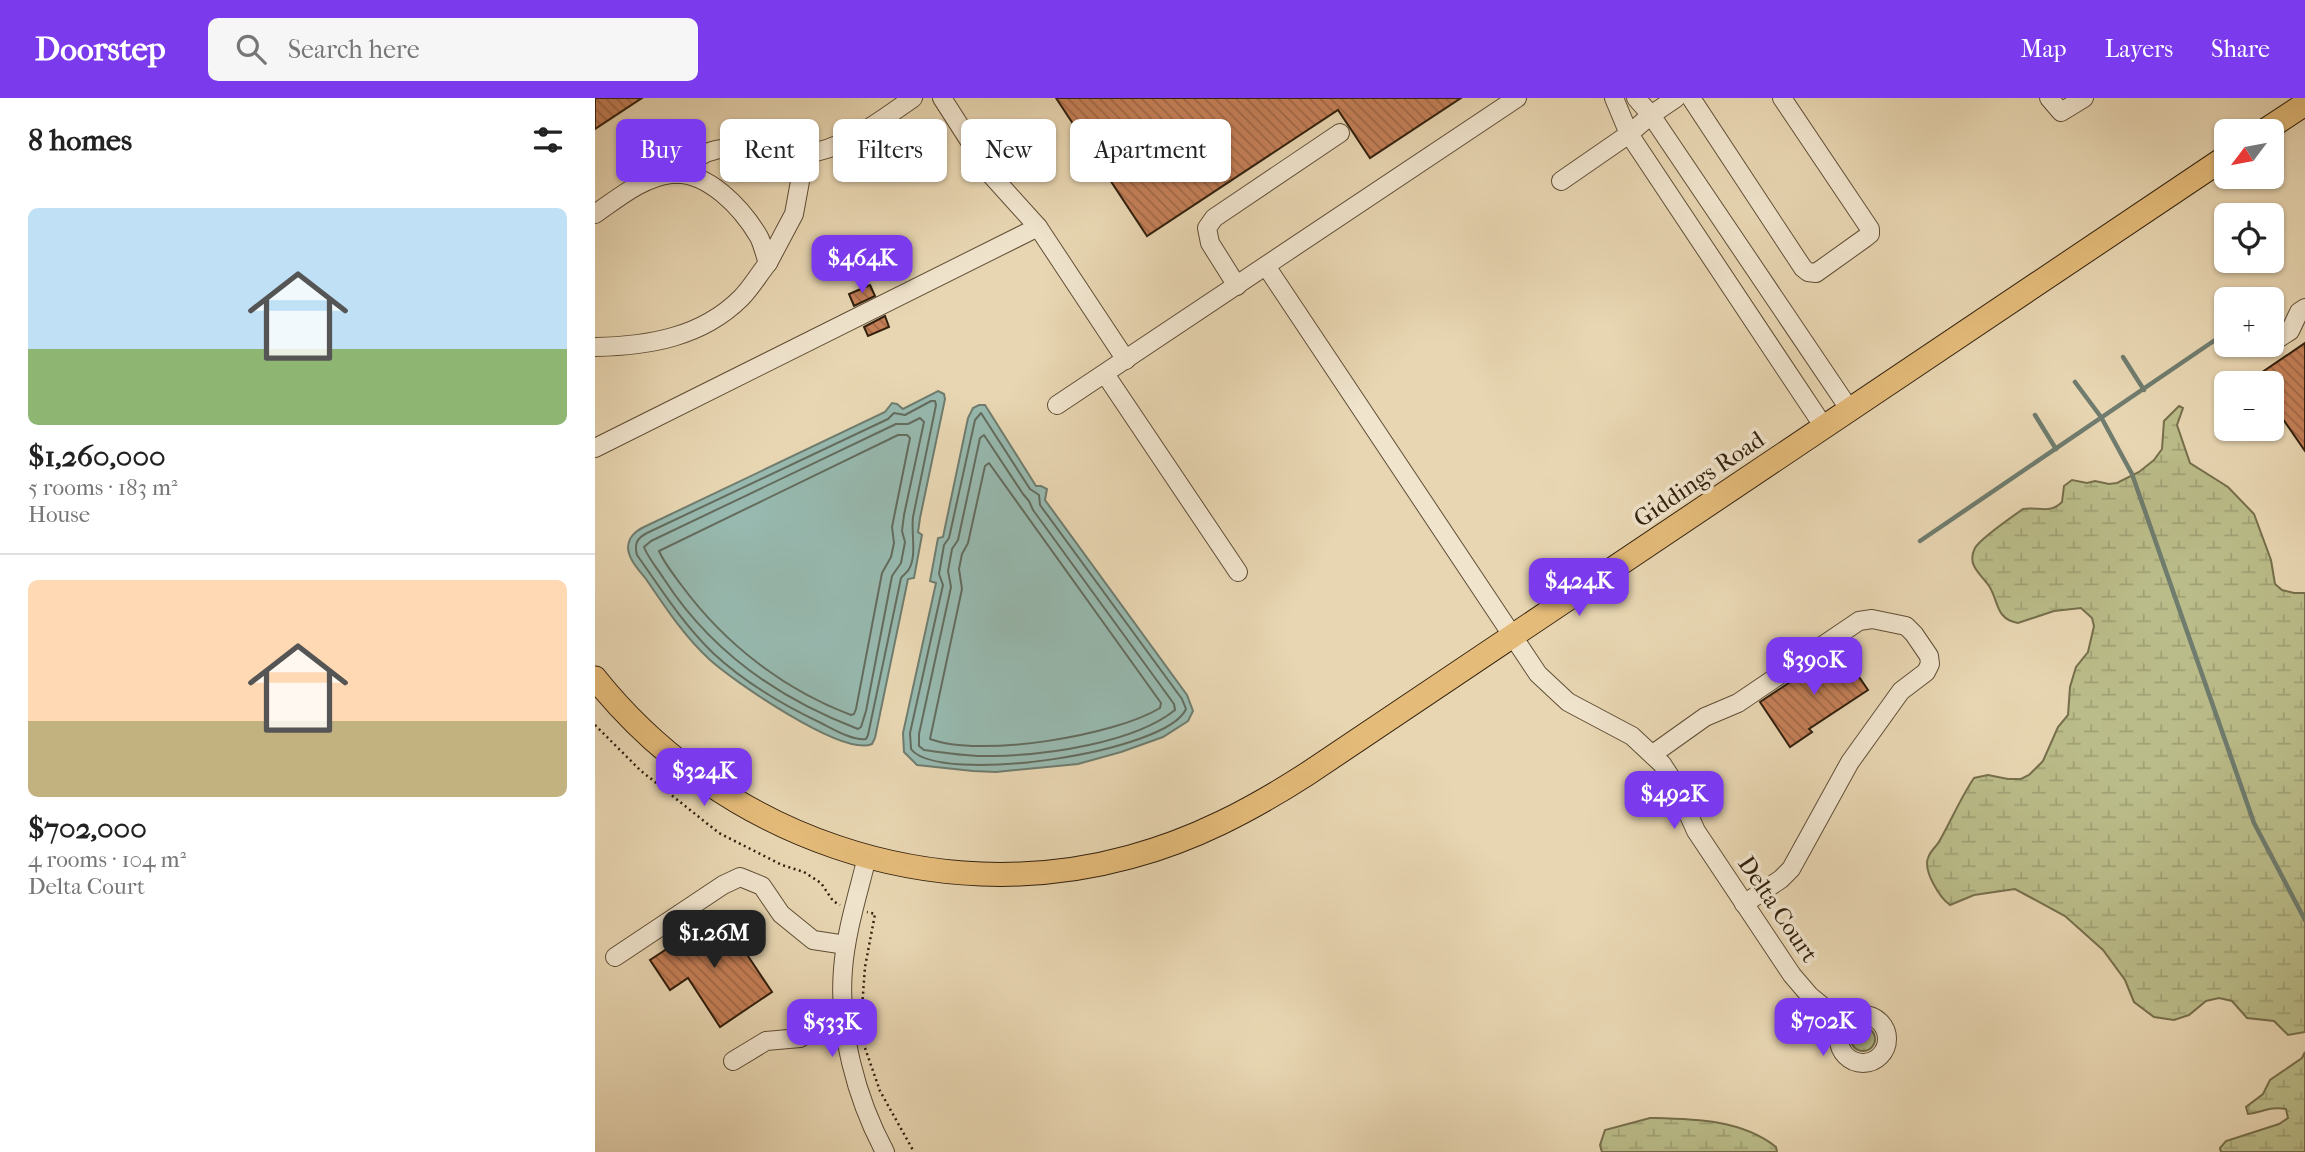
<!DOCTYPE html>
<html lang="en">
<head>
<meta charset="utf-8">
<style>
	:root { --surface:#fff; --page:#f6f6f6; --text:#222; --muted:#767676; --line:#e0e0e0; --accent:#7c3aed }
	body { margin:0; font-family:"IM FELL French Canon",serif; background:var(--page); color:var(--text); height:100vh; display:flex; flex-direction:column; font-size:26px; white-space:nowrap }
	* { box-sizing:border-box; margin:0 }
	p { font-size:23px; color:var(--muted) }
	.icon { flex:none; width:38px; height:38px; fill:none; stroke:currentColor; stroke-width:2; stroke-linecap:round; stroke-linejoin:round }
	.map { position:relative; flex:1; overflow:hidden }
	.side { display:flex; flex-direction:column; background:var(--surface); width:595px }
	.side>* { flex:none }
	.top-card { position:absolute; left:21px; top:21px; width:665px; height:63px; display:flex; gap:14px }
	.needle { width:46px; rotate:238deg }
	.tools { position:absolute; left:1619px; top:21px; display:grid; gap:14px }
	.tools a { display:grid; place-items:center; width:70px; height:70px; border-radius:10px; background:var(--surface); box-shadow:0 2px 5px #0004; font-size:35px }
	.price { position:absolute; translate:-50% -60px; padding:0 16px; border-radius:14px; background:var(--accent); color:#fff; font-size:23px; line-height:46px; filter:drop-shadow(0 2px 4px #0008) }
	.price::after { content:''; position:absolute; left:50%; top:42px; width:21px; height:16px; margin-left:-10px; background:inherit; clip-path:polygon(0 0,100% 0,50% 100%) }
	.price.selected { background:#222; color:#fff }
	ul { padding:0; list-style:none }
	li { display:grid; align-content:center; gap:14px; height:371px; padding:0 28px }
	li+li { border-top:2px solid var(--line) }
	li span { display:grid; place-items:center; height:217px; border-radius:10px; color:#555 }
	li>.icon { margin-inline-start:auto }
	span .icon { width:126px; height:126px; fill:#fffc; stroke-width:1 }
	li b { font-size:30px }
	h2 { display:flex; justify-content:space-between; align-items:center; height:84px; padding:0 28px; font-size:30px }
	.chip { padding:0 24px; border-radius:10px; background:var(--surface); box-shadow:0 2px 5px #0004; font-size:24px; line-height:63px }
	.chip.selected { background:var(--accent); color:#fff }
	header { display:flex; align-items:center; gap:42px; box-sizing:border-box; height:98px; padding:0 35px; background:var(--accent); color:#fff }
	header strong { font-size:33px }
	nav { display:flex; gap:38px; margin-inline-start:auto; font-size:24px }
	.search { width:490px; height:63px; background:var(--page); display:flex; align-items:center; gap:18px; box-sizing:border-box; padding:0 24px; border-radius:10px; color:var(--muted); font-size:26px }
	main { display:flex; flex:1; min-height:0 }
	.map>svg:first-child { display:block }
	.grass { fill:url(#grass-tufts); stroke:#766e4b; stroke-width:2 }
	.wetland { fill:url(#wetland-marsh); stroke:#766e4b; stroke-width:2 }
	.water { fill:#97b9af; stroke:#6f7c6e; stroke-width:2 }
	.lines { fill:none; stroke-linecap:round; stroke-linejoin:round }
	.shore { stroke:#646c5e; stroke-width:2 }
	.stream { stroke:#6f7c6e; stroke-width:4.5 }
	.building { fill:url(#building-back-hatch); stroke:#32200d; stroke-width:2 }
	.minor-casing { stroke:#604e36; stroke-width:20 }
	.major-casing { stroke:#32200d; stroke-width:25 }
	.path { stroke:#32200d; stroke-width:2.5; stroke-dasharray:2 3.5; stroke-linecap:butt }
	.minor { stroke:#f0e4cd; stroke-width:18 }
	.major { stroke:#e4bb79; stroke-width:23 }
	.labels { text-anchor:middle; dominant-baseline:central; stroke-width:7; stroke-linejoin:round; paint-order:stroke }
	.street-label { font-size:24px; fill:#32200d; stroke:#f0e4cd }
</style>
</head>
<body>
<header>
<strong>Doorstep</strong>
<div class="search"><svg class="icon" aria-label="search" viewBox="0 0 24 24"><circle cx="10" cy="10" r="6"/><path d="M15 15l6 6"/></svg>Search here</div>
<nav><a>Map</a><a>Layers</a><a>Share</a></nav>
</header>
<main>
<section class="side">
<h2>8 homes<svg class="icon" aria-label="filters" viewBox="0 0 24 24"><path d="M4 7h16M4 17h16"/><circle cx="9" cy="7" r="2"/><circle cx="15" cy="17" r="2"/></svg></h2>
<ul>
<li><span style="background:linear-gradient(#bfe0f5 65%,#8fb573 0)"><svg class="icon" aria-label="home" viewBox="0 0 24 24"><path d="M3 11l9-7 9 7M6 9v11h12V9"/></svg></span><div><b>$1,260,000</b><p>5 rooms · 183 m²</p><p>House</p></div></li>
<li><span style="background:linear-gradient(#ffd9b3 65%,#c2b280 0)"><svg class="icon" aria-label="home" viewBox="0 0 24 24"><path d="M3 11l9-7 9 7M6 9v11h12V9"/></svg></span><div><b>$702,000</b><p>4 rooms · 104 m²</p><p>Delta Court</p></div></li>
</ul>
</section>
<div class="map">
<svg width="1710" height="1054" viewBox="0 0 1710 1054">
	<defs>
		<pattern id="grass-tufts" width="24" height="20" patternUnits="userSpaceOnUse" patternTransform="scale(1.75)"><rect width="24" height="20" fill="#babc89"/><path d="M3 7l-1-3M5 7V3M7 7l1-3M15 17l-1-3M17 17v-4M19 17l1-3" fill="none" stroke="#a0a175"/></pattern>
		<pattern id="wetland-marsh" width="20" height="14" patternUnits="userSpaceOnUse" patternTransform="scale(1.75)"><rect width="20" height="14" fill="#babc89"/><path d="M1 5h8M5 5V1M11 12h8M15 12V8" fill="none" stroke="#a0a175"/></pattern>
		<pattern id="building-back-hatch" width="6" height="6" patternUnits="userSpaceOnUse" patternTransform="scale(1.75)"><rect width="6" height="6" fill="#c58058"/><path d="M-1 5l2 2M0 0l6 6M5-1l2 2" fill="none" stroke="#a16847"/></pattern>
	</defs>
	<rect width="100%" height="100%" fill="#e8d6b2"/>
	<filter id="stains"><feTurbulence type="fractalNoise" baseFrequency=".00286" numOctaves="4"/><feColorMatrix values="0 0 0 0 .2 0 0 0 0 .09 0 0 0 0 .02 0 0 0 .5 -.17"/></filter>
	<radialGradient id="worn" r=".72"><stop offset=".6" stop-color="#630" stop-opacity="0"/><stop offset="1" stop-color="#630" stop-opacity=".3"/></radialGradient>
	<circle class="grass" cx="1268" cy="941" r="12"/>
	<g class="wetland">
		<path d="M1584 308 1588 310 1582 327 1595 365 1633 389 1659 416 1676 462 1680 486 1687 492 1699 495H1710V934L1693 937 1679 923 1652 920 1637 903 1624 900 1611 903 1594 917 1579 922 1559 919 1539 904 1530 882 1508 852 1470 818 1420 791 1379 797 1355 807C1345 800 1328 773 1333 760 1335 753 1342 748 1345 742 1357 721 1366 699 1379 680L1393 677 1413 681H1426L1434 677 1448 663 1463 629 1473 617 1475 589 1481 569 1493 554 1499 528 1497 520 1486 510 1459 513 1423 525C1400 521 1404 503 1394 488 1386 476 1371 467 1380 450 1385 441 1418 418 1428 411 1443 408 1454 417 1467 404L1469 388 1477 382 1492 385 1500 383 1514 386 1522 385 1544 374 1559 362 1567 351 1569 323Z"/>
		<path d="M1710 954V1054H1626L1625 1050 1631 1043 1684 1026 1693 1020 1691 1011C1676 1008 1668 1014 1653 1016L1651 1009 1668 996 1675 982 1707 960Z"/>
		<path d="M1055 1020C1097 1021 1146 1021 1181 1049L1182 1054H1007L1005 1047 1010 1032Z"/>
	</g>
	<g class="water">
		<path d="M343 293 349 296 350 301 325 420 323 434 327 437 319 480 313 481 280 640 277 646C248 659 138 583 114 561 89 538 70 509 51 481 44 472 33 461 33 449 34 438 41 433 49 429L290 314 297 305 302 306 308 311Z"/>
		<path d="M384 307H390L441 388H446L452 391 450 402 592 597 598 613 593 623 568 639 526 654 483 666 401 674 378 673 322 667 309 654 308 635 341 485 335 483 343 440 348 439 373 320 378 310Z"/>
	</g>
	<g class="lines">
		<g class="shore">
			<path d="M336 303H340L341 307 318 419C316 434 322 458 314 471 312 475 308 477 306 480L273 637 271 641C258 643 238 631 226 625 188 607 149 584 118 555 88 526 66 491 42 457 39 446 42 440 52 435L293 321 299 315 310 317Z"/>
			<path d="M386 315 435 391 444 397 445 407 587 601 591 611C572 655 344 688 316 651L315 635 348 487 344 476 349 447 354 440 380 322Z"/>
			<path d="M325 320 329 324 309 417 307 433 310 444 306 465 297 478 271 613 266 629 263 631C184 601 115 552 69 481 63 471 53 460 49 449L56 443 301 326H313Z"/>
			<path d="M303 337H312L315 340 297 429 299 445 296 459 287 475 261 611 259 616 256 617C188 591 130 546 87 488 79 477 69 465 64 453Z"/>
			<path d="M389 337 428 396 434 403 438 412 579 606 580 612C539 645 452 657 399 658 376 659 352 655 329 652L324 648V636L356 489 353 473 357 451 363 442 385 340Z"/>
			<path d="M394 365 566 605 565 610C519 638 385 660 335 641L367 491 364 471 367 456 373 445 390 368Z"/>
		</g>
		<g class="stream">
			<path d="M1528 259 1549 292"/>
			<path d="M1480 284 1506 319 1537 376 1659 725 1710 822"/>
			<path d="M1440 317 1461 351"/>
			<path d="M1325 443 1626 238"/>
		</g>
	</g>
	<g class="building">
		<path d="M0 0H47L0 31Z"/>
		<path d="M461 0H866L775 60 743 12 552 138Z"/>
		<path d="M275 187 280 198 259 208 254 196Z"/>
		<path d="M290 218 294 229 273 238 269 229Z"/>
		<path d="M1710 245V353L1676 304V285H1664L1660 279Z"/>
		<path d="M1245 551 1273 592 1214 631 1217 634 1195 649 1165 604Z"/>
		<path d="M125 816 177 894 125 929 93 880 75 892 55 862Z"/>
	</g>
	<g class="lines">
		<g class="minor-casing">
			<g id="minor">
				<path d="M347 0 397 78 443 129 531 262"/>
				<path d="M1019 0 1034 36 1229 329"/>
				<path d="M1041 0 1056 17 1255 312"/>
				<path d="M1096 0 1208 170 1213 174 1221 175 1270 140 1275 136V131L1187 0"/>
				<path d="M1454 0 1466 14 1489 0"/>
				<path d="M83 76C125 30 156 61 209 56 249 52 286 22 318 0"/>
				<path d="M966 83 1034 36 1056 17 1081 0"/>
				<path d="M0 116C22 101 48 79 76 76 112 72 147 110 164 139 168 147 170 157 173 165 164 176 156 190 146 200 107 239 54 248 0 249"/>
				<path d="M173 165 199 116 210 56"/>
				<path d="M671 168 943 576 973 604 1037 638 1067 666 1080 686 1101 733 1197 877 1215 898 1249 926"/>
				<path d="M642 188 615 145 612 130 619 120 745 35"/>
				<path d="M1676 245 1695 233 1704 214 1710 210"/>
				<path d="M510 276 643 474"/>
				<path d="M462 307 922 0"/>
				<path d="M0 350 443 129"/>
				<path d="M1058 656 1110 619 1143 605 1264 523 1277 521 1311 528 1319 536 1334 558 1335 566 1331 574 1306 593 1255 664 1196 771 1186 781 1149 806"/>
				<path d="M272 759C263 796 251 833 248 871 243 932 261 1000 290 1054"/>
				<path d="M20 859 128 787 145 779 167 788 186 816 218 842 251 847"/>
				<circle cx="1268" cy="941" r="24"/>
				<path d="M138 963 171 943 205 940 249 912"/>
			</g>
		</g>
		<g class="major-casing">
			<g id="major">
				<path d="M1669 33 1710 6"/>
				<path d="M0 580C126 738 339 813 535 759 599 742 656 712 712 676L1631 59"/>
			</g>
		</g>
		<g class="path">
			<path d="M0 627 45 672 124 735 187 767 209 774 226 785 238 803 245 807"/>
			<path d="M266 923 270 869 280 816 272 814"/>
			<path d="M270 950 285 993 319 1054"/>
		</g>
		<use href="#minor" class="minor"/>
		<use href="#major" class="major"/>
	</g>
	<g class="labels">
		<g class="street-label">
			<text transform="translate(1104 381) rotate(-34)">Giddings Road</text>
			<text transform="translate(1183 811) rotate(56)">Delta Court</text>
		</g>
	</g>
	<rect width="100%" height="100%" filter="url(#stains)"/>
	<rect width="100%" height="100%" fill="url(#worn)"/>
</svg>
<div class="tools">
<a><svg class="needle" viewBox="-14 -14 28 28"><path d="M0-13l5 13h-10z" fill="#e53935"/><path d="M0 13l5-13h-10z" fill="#767676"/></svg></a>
<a><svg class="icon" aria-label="locate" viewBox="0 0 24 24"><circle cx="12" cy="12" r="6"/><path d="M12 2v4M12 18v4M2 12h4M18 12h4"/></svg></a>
<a>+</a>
<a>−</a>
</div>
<b class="price" style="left:267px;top:197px">$464K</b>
<b class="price" style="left:984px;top:520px">$424K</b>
<b class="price" style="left:1219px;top:599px">$390K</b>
<b class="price" style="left:109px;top:710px">$324K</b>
<b class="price" style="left:1079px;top:733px">$492K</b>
<b class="price selected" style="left:119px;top:872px">$1.26M</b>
<b class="price" style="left:1228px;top:960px">$702K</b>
<b class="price" style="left:237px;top:961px">$533K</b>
<div class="top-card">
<a class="chip selected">Buy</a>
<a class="chip">Rent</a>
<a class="chip">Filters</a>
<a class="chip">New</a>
<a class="chip">Apartment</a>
</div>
</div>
</main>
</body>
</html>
